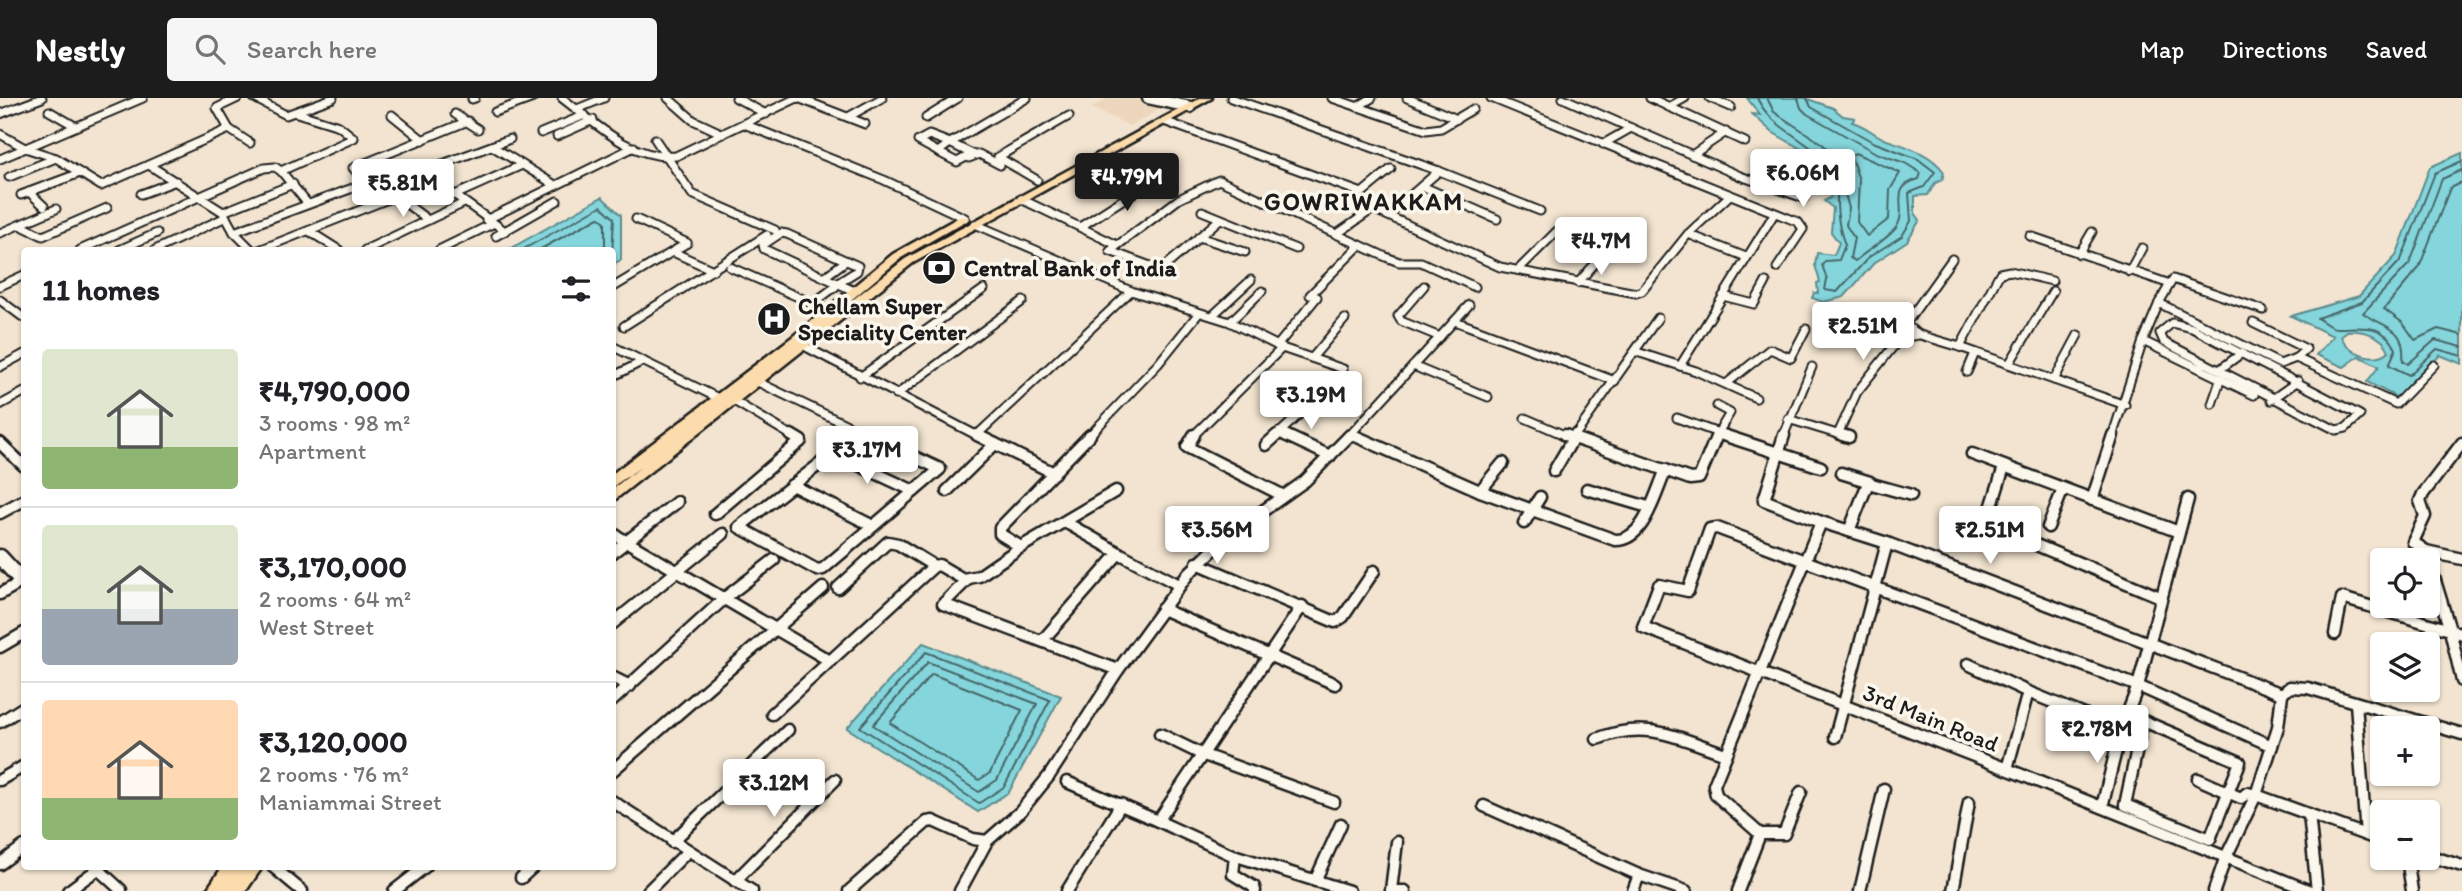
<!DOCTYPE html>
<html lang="en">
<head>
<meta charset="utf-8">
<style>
	:root { --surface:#fff; --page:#f6f6f6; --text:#202124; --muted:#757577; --line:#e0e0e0; --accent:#1c1c1c }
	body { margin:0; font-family:Itim,sans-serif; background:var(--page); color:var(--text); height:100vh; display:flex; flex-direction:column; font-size:26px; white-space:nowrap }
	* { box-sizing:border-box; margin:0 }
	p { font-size:23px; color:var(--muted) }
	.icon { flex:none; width:38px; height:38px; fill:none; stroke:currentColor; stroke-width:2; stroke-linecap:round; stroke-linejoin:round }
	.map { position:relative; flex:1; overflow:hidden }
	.side { position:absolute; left:21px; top:149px; width:595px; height:623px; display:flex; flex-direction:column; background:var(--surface); border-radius:7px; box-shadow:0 2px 5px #0004 }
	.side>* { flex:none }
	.controls { position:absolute; left:2370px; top:450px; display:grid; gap:14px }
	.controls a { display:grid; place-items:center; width:70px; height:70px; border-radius:7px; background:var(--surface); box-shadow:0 2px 5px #0004; font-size:35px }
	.price { position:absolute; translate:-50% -60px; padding:0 16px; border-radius:7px; background:#fff; color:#222; font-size:23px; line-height:46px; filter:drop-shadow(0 2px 4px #0008) }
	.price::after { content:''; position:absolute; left:50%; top:42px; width:21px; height:16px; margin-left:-10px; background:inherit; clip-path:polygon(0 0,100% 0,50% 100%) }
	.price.current { background:var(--accent); color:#fff }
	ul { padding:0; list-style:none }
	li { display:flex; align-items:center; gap:21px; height:175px; padding:0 21px }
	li+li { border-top:2px solid var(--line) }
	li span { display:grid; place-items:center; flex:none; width:196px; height:140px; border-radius:7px; color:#555 }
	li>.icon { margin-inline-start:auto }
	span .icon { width:84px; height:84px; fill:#fffc; stroke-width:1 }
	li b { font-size:30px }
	h2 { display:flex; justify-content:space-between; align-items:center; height:84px; padding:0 21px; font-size:30px }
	header { display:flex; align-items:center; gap:42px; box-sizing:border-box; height:98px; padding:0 35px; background:var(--accent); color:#fff }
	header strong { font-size:33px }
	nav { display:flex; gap:38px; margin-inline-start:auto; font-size:24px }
	.search { width:490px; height:63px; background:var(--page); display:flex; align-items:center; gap:18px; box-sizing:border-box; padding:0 24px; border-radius:7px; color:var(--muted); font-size:26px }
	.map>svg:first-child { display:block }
	.built { fill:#ecd7bc }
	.water { fill:#85d6dc; stroke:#5b8c8f; stroke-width:2; fill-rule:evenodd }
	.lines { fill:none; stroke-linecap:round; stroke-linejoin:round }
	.shore { stroke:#466669; stroke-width:2 }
	.street-far1-casing { stroke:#1c1c1c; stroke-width:11 }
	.street-casing { stroke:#1c1c1c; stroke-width:15 }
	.secondary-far1-casing { stroke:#1c1c1c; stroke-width:15 }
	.secondary-casing { stroke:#1c1c1c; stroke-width:19 }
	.primary-casing { stroke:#1c1c1c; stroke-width:5 }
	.street-far1 { stroke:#fbf7ec; stroke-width:7 }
	.street { stroke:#fbf7ec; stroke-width:10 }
	.secondary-far1 { stroke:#fbf7ec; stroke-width:10 }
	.secondary { stroke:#fbf7ec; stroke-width:14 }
	.primary { fill:#fcdcac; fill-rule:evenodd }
	.labels { text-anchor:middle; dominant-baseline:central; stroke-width:7; stroke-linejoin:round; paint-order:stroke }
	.poi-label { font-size:23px; font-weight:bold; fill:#1c1c1c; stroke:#fbf7ec; text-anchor:start }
	.street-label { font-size:23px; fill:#1c1c1c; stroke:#fbf7ec }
	.far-district-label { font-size:24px; font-weight:bold; letter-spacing:2px; fill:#1c1c1c; stroke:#fbf7ec }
</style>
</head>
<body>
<header>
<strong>Nestly</strong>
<div class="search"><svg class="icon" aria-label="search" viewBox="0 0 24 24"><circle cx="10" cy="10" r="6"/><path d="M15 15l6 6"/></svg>Search here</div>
<nav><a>Map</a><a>Directions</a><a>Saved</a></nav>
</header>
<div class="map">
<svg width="2462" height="793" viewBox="0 0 2462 793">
	<rect width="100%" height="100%" fill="#f2e4d0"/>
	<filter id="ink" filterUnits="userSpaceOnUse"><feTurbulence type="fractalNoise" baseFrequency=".0143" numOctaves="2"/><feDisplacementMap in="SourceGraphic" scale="14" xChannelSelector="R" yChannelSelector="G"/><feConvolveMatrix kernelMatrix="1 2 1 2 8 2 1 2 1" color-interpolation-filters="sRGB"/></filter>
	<g filter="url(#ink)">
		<path class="built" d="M1107 0H1139L1169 6 1130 28 1092 10Z"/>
		<g class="water">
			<path d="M1747 0H1805L1833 10 1843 18 1855 20 1852 24C1865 27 1874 37 1887 42 1908 49 1930 55 1944 74L1942 82 1935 85 1928 97 1915 98V115L1920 122 1907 143 1874 165 1844 199 1823 204 1812 200 1814 195H1818L1817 185 1820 184 1815 167 1817 155 1834 157 1839 145 1831 134 1833 110 1824 103 1830 100 1832 80 1810 78 1829 73 1805 65 1813 58 1772 34 1752 16 1760 17Z"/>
			<path d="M2462 55V266L2440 257 2400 301 2367 284 2379 268 2359 258 2344 269 2316 257 2333 238 2291 218 2359 198 2396 158 2430 69ZM2347 233C2363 232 2383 237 2389 253 2376 266 2347 255 2341 238Z"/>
			<path d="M602 99 621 117V162L613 166 612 152H508Z"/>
			<path d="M923 545 1061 598 1009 694 978 714 847 630Z"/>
		</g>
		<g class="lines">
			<g class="shore">
				<path d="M1757 0C1769 25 1790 33 1811 50 1820 57 1822 63 1833 67L1840 83C1834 101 1838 129 1845 147L1839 162 1825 163 1822 167 1827 181 1825 192 1837 194 1869 159 1902 138 1911 123 1909 95 1924 89 1935 74 1918 61 1873 44 1811 9 1807 0"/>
				<path d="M1767 0 1774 14 1821 45 1842 64 1849 83 1845 96 1849 110 1846 127 1854 140 1850 160 1855 163C1867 152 1884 144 1895 131 1911 112 1885 90 1919 81L1921 75 1905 65 1876 55 1807 16 1801 10 1798 0"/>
				<path d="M1855 55 1900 75 1890 92 1889 121 1867 138 1857 124 1859 82 1851 59Z"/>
				<path d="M2462 63 2435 75 2401 162 2362 204 2317 220C2323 223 2331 231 2337 230 2362 230 2383 224 2396 251L2389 267 2409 277 2437 251 2462 258"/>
				<path d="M2462 72 2442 81 2410 165 2363 215C2386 231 2406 228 2403 263L2408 266 2435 242 2462 249"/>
				<path d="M2462 84 2450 90 2419 170 2384 211 2403 225 2415 242 2438 231 2462 237"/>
				<path d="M522 152 601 108 614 120 612 158"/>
				<path d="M539 152 599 119 605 124V152"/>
				<path d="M926 554 1050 602 1004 689 979 705 860 629Z"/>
				<path d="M928 564 1037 606 997 682 979 694 873 627Z"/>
				<path d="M932 576 1022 612 990 675 979 682 890 625Z"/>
			</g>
			<g class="street-far1-casing">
				<g id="street-far1">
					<path d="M254 0 286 17 333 0"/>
					<path d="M562 0C595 25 632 62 676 58L797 0"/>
					<path d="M668 0 693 22 723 36"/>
					<path d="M736 0 766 16"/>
					<path d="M798 0 865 26"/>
					<path d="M1231 0 1439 73 1540 113"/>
					<path d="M1332 0 1426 32 1441 30 1473 11"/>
					<path d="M1407 0 1457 21"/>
					<path d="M1491 0 1798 124 1803 131 1777 170"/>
					<path d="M1563 0 1740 78 1804 100"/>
					<path d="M1650 0 1745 44"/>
					<path d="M1710 0 1731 9"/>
					<path d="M472 1 475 0"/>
					<path d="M1357 9 1372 0"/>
					<path d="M1669 9 1685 0"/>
					<path d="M577 11 604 0"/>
					<path d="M49 13 75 28"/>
					<path d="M495 14 533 0"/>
					<path d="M0 16 42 0"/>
					<path d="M455 16 478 31"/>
					<path d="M392 17 423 42"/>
					<path d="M848 19 882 0"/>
					<path d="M926 20 958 0"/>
					<path d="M1164 23 1362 95 1391 71"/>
					<path d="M744 26 884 82 965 120"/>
					<path d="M229 31 250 45"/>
					<path d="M541 35 585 17"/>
					<path d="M0 36 25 50 56 60 101 88 229 31 217 10 238 0"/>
					<path d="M557 38 593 22"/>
					<path d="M655 41 692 96 775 132"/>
					<path d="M950 45 1027 0"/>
					<path d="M1603 46 1631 30"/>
					<path d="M492 48 555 87"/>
					<path d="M938 54 957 64 972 56 950 45"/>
					<path d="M938 54 918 43 929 37 950 45"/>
					<path d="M938 54 950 45"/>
					<path d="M1692 57 1726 34"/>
					<path d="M969 60 979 56 1000 67"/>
					<path d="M0 61 143 0"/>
					<path d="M149 67 223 114 234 134 252 152"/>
					<path d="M281 73 307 105"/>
					<path d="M423 74 505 133"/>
					<path d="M9 79 56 60"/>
					<path d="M1037 82 998 59 1069 18"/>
					<path d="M365 84 353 70 468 23"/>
					<path d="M1763 86 1796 56"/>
					<path d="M386 87 510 41"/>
					<path d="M1422 88 1497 121"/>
					<path d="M29 94 44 108"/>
					<path d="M141 96 176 83"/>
					<path d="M21 97 80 75"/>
					<path d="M455 97 522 67"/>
					<path d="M1021 101 1117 147"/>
					<path d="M1202 113 1296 151"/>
					<path d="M223 114 293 86"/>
					<path d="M1388 117 1439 73"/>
					<path d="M636 121 687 145"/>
					<path d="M1220 121 1161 172 1110 153 1179 101 1219 82 1386 159 1399 164H1421L1475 189"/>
					<path d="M486 122 634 49"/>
					<path d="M975 126 1131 193 1230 224 1282 250 1343 271 1342 277 1275 339"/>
					<path d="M20 127 43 138 107 110"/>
					<path d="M1080 129 1158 79"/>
					<path d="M309 133 339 152"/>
					<path d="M234 134 377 81H381L396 98 428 122"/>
					<path d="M0 135 56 111"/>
					<path d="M1337 136 1373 111 1500 169 1636 195 1642 193 1688 136 1729 98"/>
					<path d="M1688 136 1746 159"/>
					<path d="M496 138 557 103"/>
					<path d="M2030 138 2170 186 2159 205"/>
					<path d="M1199 139 1245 154"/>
					<path d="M80 152 264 70 275 69 281 73 354 40 339 28 297 15"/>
					<path d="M119 152 157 135"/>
					<path d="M155 152 226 119"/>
					<path d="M259 152 396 98"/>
					<path d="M365 152 464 105"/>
					<path d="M439 152 492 126"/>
					<path d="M673 154 713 172"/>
					<path d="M2079 156 2092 134"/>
					<path d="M1952 161 1907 224 1908 229 1920 237 1960 249"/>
					<path d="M730 169 830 213"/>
					<path d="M1518 172 1557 133"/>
					<path d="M2129 174 2142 150"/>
					<path d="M824 179 846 163"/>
					<path d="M2052 183 2010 173 2000 175 1960 249 2125 307"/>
					<path d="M838 185 857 173 858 168 787 136 781 135 763 147 764 151 854 193"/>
					<path d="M1578 185 1604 155"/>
					<path d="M2170 186 2173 181 2263 212"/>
					<path d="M0 188 24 177"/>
					<path d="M1424 188 1398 218 1401 223 1440 239"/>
					<path d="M612 190 687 145"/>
					<path d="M1310 197 1360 147"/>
					<path d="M1723 198 1754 206 1766 184"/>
					<path d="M0 202 24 220"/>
					<path d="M812 206 835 189"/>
					<path d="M1212 218 1251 182"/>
					<path d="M1455 223 1615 283"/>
					<path d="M1230 224 1262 193"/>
					<path d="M2172 225 2192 230 2360 317 2346 330 2336 332 2164 244 2160 235Z"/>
					<path d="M624 228 767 137"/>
					<path d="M2143 243 2254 297"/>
					<path d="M612 248 720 301"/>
					<path d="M804 248 980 339"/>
					<path d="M1277 248 1317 199"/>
					<path d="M1637 254 1696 273 1756 300"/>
					<path d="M1312 260 1345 221"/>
					<path d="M2296 260 2396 306 2434 267"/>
					<path d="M2009 266 2053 193"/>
					<path d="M1413 268 1488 299"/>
					<path d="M1680 268 1774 116"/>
					<path d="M0 269 24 256"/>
					<path d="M2199 270 2205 265"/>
					<path d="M2219 272 2242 255"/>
					<path d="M1967 274 1975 255"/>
					<path d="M612 279 643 263"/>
					<path d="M860 279 984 191"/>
					<path d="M2054 282 2078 237"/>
					<path d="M758 284 872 339"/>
					<path d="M1726 286 1770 251 1791 260 1806 231"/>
					<path d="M896 297 1023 203"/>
					<path d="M2271 302 2298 283"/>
					<path d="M734 303 794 339"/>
					<path d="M2212 306 2221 280"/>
					<path d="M0 307 24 294"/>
					<path d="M1525 320 1569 339"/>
					<path d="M1677 320 1718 335 1730 315 1717 308"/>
					<path d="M1788 321 1847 339"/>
					<path d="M1279 334 1289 339"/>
					<path d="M978 336 1131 193"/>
					<path d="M1351 336 1357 339"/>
					<path d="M1838 336 1857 294 1900 240 1918 237"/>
					<path d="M854 339 859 335"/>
					<path d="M1088 339 1158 266 1199 215"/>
					<path d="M1192 339 1282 250"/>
					<path d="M1348 339 1469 207"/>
					<path d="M1574 339 1658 220"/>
					<path d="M1717 339 1718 335 1729 339"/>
					<path d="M1783 339 1812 269"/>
					<path d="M2112 339 2143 243 2159 205 2280 266 2296 260 2306 251 2253 225"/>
				</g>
			</g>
			<g class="street-casing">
				<g id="street">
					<path d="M857 337 739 429 817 472 823 471 940 371 868 337"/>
					<path d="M977 337 1054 375"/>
					<path d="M1194 337 1187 349 1282 397"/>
					<path d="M1285 337 1330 358"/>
					<path d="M1353 337 1480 393 1615 442C1645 443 1655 395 1666 372"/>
					<path d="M1565 337 1690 381 1699 380 1717 337"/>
					<path d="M1723 337 1821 369"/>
					<path d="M1842 337 1849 339"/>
					<path d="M0 345 24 368"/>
					<path d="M2462 345 2423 396 2420 403 2425 418 2413 444 2426 453 2450 532 2462 536"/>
					<path d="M1266 347 1277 337"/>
					<path d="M833 355 914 393"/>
					<path d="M1972 356 2179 434"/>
					<path d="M1554 373 1575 337"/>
					<path d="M1841 375 1870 384"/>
					<path d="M792 387 873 428"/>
					<path d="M1587 391 1648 409"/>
					<path d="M947 393 995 346"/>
					<path d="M1480 393 1503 365"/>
					<path d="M2092 402 2113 337"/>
					<path d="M0 415 24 402"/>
					<path d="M715 416 801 343 791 337"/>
					<path d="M1967 418 2160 499"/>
					<path d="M1821 424 1887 445 2282 596"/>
					<path d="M1524 425 1540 399"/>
					<path d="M1986 426 2004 369"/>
					<path d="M2048 429 2063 391"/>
					<path d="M1717 430 2138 588 2121 632 2028 594 2007 671 1643 529 1659 487 1688 493 1710 431Z"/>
					<path d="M1849 433 1868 385 1911 397"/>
					<path d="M612 435 830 563"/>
					<path d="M1021 449 1000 436V430L1090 337"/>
					<path d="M2426 453 2462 461"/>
					<path d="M612 455 677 404"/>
					<path d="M1119 455 1179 487"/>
					<path d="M1197 465 1335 524 1343 519 1374 473"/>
					<path d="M967 482 943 506 1118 572"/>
					<path d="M838 490 888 444 898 446 934 468"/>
					<path d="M0 496 23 483"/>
					<path d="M1162 511 1335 586"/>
					<path d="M612 526 723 436"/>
					<path d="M2335 536 2342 500 2450 532 2462 583"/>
					<path d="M1042 543 1119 455 1065 424"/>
					<path d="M0 549 24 535"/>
					<path d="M1968 566 2028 594"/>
					<path d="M612 579 630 588"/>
					<path d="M2138 588 2272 648"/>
					<path d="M2138 588 2188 401"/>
					<path d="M612 603 726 499 774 462"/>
					<path d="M2356 605 2366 737"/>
					<path d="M772 616 934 468 939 467 963 481 979 478 1021 449 1116 393"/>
					<path d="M2127 616 2240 664 2210 741 2125 707 2143 623"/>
					<path d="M0 624 24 609"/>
					<path d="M1160 636 1201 656 1334 704"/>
					<path d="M1835 639 1887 445"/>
					<path d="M1597 641C1646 621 1678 640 1726 656"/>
					<path d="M2007 671 2310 793"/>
					<path d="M612 673 823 490"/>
					<path d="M2198 681 2241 700 2247 695 2256 697 2225 761 2214 793"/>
					<path d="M0 682 24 668"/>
					<path d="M1067 684 1158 723 1302 508"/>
					<path d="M612 703 752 793"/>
					<path d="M1484 708 1639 777"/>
					<path d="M2102 709 2121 632"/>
					<path d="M2309 716 2317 793"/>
					<path d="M1158 723 1230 756 1349 793"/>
					<path d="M1760 736H1784L1801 694"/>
					<path d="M2382 743 2256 697 2278 629 2282 596 2290 589 2308 590 2462 636"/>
					<path d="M672 744 788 632"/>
					<path d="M2427 757 2462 768"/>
					<path d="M1235 758 1233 776 1254 789 1255 793"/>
					<path d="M2407 760 2412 793"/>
					<path d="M0 766 24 748"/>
					<path d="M272 768 302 793"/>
					<path d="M98 771 121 792"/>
					<path d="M521 780 534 768"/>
					<path d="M735 783 835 682"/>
					<path d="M1315 783 1341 726"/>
					<path d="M1391 792 1397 744"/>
					<path d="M68 793 102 768"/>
					<path d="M394 793 426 768"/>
					<path d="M648 793 687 754"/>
					<path d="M849 793 927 724 933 723 973 741 987 743"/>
					<path d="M960 793 987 743 1020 714 1049 678 1118 572 1189 475 1229 437 1305 383 1350 337"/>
					<path d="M1067 793 1121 706"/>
					<path d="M1391 793H1405"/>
					<path d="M1633 793 1639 777 1686 793"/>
					<path d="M1738 793 1760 736 1716 697 1714 687 1821 424 1764 402 1784 337"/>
					<path d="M1860 793 1884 691"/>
					<path d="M1953 793 1969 704"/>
				</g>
			</g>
			<g class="secondary-far1-casing">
				<path id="secondary-far1" d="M1148 0 1190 9"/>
			</g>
			<g class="secondary-casing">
				<path id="secondary" d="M0 459 24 485"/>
			</g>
			<g class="primary-casing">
				<g id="primary">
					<path d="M1200 0H1212L913 165 612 404V391L641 369 612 389V376L792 239 893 156 959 119H967L969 121 901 160 837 214 905 161Z"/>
					<path d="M223 768H263L246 793H206Z"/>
				</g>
			</g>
			<use href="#street-far1" class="street-far1"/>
			<use href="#street" class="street"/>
			<use href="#secondary-far1" class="secondary-far1"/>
			<use href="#secondary" class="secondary"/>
			<use href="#primary" class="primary"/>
		</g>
	</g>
	<defs>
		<g id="bank-disc" transform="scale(1.75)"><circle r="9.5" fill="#1c1c1c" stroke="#fbf7ec"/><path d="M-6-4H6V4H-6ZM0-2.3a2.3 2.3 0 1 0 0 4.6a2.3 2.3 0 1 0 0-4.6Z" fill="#fff"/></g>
		<g id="hospital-disc" transform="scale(1.75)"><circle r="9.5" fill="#1c1c1c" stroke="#fbf7ec"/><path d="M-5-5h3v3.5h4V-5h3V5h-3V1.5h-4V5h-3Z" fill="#fff"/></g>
	</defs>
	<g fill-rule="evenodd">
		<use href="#bank-disc" x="939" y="170"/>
		<use href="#hospital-disc" x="774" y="221"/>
	</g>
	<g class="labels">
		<g class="poi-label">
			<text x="964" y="170">Central Bank of India</text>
			<text x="798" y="208">Chellam Super<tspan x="798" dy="26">Speciality Center</tspan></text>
		</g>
		<g class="street-label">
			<text transform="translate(1931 620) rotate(22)">3rd Main Road</text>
		</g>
		<g class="far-district-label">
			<text x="1364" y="103">GOWRIWAKKAM</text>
		</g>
	</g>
</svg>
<div class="controls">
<a><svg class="icon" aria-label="locate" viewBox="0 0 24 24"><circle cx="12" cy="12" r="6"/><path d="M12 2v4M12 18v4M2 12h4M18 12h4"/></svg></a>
<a><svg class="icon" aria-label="layers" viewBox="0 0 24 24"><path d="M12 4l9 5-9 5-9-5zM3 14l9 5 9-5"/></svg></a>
<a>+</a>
<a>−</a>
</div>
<b class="price" style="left:1803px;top:111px">₹6.06M</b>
<b class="price current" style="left:1127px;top:115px">₹4.79M</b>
<b class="price" style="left:403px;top:121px">₹5.81M</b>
<b class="price" style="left:1601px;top:179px">₹4.7M</b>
<b class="price" style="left:1863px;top:264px">₹2.51M</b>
<b class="price" style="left:1311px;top:333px">₹3.19M</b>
<b class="price" style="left:867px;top:388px">₹3.17M</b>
<b class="price" style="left:1217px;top:468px">₹3.56M</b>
<b class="price" style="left:1990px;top:468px">₹2.51M</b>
<b class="price" style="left:2097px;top:667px">₹2.78M</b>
<b class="price" style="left:774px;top:721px">₹3.12M</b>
<section class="side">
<h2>11 homes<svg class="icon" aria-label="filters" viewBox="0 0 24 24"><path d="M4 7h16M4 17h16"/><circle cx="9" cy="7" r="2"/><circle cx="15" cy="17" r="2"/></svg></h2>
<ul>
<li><span style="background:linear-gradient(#dfe7d0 70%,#8fb573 0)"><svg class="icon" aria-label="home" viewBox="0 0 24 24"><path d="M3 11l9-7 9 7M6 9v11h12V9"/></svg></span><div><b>₹4,790,000</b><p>3 rooms · 98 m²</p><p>Apartment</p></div></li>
<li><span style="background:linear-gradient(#dfe7d0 60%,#9aa5b1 0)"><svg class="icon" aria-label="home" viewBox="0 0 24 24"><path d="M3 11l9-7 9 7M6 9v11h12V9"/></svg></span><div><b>₹3,170,000</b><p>2 rooms · 64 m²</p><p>West Street</p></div></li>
<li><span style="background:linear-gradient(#ffd9b3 70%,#8fb573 0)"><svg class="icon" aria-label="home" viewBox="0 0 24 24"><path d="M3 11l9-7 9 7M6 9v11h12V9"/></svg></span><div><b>₹3,120,000</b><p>2 rooms · 76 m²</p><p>Maniammai Street</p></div></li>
</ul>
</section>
</div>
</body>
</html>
